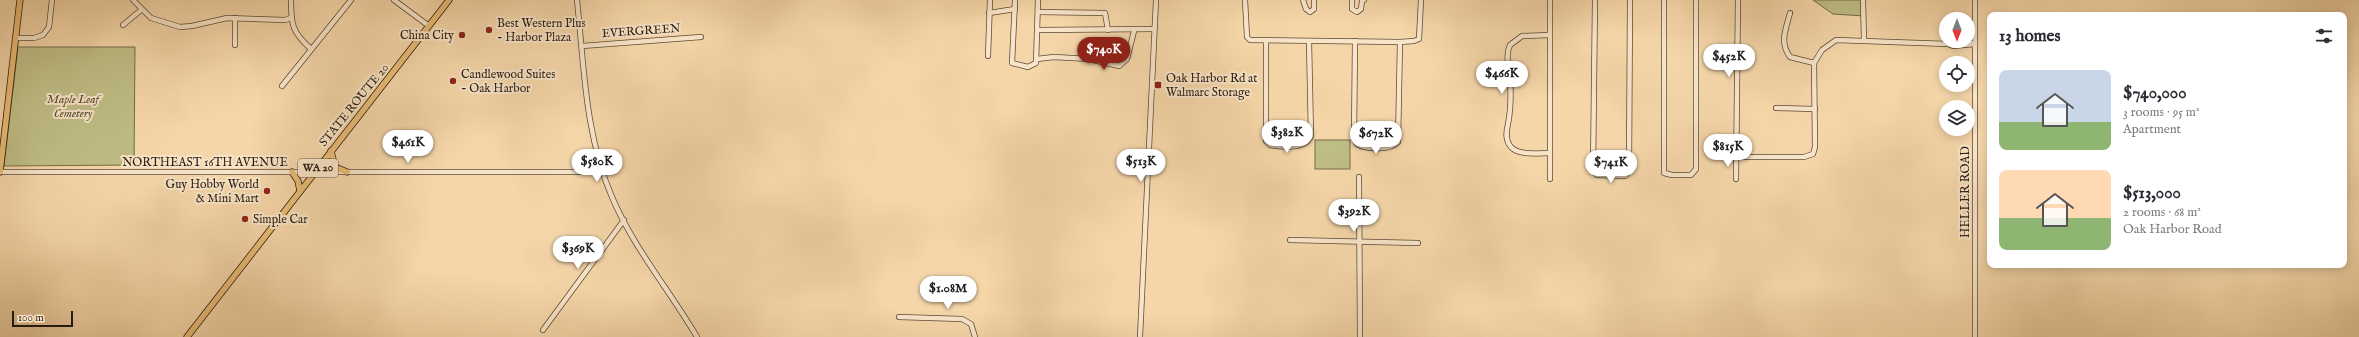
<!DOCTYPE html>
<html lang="en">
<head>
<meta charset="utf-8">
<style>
	:root { --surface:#fff; --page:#f2f2f3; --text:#2b2b33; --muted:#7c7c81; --accent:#8f2418 }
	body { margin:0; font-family:"IM FELL English",serif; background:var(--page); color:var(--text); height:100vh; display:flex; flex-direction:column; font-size:15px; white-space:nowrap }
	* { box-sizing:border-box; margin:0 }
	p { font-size:13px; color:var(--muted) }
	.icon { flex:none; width:22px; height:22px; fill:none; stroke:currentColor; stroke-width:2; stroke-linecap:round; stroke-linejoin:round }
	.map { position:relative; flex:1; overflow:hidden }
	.drawer { position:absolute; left:1987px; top:12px; width:360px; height:256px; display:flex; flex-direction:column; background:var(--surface); border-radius:8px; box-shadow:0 2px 10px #0003 }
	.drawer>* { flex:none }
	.needle { width:26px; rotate:180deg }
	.buttons { position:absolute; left:1939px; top:12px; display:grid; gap:8px }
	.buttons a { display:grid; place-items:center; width:36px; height:36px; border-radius:50%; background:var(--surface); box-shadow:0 2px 10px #0003; font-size:20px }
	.scale { position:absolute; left:12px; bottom:10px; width:61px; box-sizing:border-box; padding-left:4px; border:2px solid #281b12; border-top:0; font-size:11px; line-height:14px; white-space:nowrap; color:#281b12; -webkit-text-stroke:3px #f8e4c7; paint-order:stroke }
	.price { position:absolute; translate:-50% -34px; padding:0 9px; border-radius:14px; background:#fff; color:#222; font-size:13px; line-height:26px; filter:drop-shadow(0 1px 2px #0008) }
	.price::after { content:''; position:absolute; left:50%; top:24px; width:12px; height:9px; margin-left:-6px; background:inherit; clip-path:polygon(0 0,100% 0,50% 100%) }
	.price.current { background:var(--accent); color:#fff }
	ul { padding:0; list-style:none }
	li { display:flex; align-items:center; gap:12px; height:100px; padding:0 12px }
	li span { display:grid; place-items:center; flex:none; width:112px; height:80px; border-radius:8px; color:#555 }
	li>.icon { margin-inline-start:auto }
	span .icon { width:48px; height:48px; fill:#fffc; stroke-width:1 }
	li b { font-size:17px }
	h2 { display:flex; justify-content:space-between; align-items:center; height:48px; padding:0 12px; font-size:17px }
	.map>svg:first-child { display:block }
	.green { fill:#bfbd86; stroke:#746c4c }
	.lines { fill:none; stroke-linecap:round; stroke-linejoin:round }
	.minor-casing { stroke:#5b4a38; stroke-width:6 }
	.major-casing { stroke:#281b12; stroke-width:7 }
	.minor { stroke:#f8e4c7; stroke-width:4.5 }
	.major { stroke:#eabb74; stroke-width:5.5 }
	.poi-dot { fill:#8f2418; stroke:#f8e4c7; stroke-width:1.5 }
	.labels { text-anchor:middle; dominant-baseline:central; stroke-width:4; stroke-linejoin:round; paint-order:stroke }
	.shield { fill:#f8e4c7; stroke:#665748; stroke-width:1 }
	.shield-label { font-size:11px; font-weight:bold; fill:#281b12 }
	.poi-label { font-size:12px; fill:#281b12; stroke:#f8e4c7; text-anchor:start }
	.street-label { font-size:12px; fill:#281b12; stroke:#f8e4c7 }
	.park-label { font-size:12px; font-style:italic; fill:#554c35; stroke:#f8e4c7 }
</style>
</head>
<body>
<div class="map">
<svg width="2359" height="337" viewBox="0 0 2359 337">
	<rect width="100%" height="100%" fill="#f5d6a9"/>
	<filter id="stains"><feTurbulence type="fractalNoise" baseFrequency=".005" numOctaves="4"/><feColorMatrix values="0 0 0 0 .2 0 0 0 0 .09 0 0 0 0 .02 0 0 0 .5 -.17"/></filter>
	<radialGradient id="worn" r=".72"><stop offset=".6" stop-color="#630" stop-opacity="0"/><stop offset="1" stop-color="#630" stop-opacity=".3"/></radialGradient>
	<g class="green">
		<path d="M1813 0H1863L1864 16 1833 14Z"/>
		<path d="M18 47H135L134 165 4 166Z"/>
		<rect x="1315" y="140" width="35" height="29"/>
	</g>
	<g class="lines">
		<g class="minor-casing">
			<g id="minor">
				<path d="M133 0 151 18 180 27 192 26 227 18 285 20 291 18"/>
				<path d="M291 0C291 24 292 32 310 48"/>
				<path d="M394 0 429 26"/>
				<path d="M577 0C584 66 585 135 612 197 633 247 670 291 697 337"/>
				<path d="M1015 0 1012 63 1028 67 1036 63 1038 0"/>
				<path d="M1245 0 1247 37 1250 40 1400 42 1414 41 1419 39 1421 0"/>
				<path d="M1303 0 1306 9 1310 12 1314 9V0"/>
				<path d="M1352 0V9L1357 12 1361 9 1362 1 1364 0"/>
				<path d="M1595 0 1593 171 1597 175 1625 176 1629 171 1630 0"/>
				<path d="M1664 0V173L1672 175H1691L1696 169V0"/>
				<path d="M1863 0 1864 40"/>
				<path d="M1038 12 1105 13 1108 30"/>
				<path d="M989 13 1015 9"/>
				<path d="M1790 13C1786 29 1779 42 1790 57L1814 63"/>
				<path d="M123 25 141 10"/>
				<path d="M1038 30 1154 29"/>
				<path d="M15 38H34L43 35 49 27 52 0"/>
				<path d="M1355 41 1354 138 1357 144C1366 150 1391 150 1398 142L1400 42"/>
				<path d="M1266 42V141L1270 145C1282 147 1305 150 1311 136L1309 41"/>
				<path d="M1948 44 1953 42 1972 43"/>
				<path d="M235 45V18"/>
				<path d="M582 46 701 37"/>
				<path d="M988 56 990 0"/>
				<path d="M1037 59 1054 57 1089 59 1119 66 1127 59 1134 31"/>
				<path d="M282 86 351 0"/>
				<path d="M1776 108 1815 109"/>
				<path d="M1550 153C1539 153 1519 156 1511 147 1505 140 1506 132 1508 124 1511 109 1511 93 1510 78 1509 66 1505 56 1510 45L1522 36 1550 35"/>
				<path d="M1736 157H1804L1813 154 1815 147 1814 63 1822 50 1836 40 1948 44 1953 46 1975 44"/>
				<path d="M0 172H602"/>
				<path d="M1359 177 1360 337"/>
				<path d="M1550 179V0"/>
				<path d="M1736 179 1738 0"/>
				<path d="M1290 240 1418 243"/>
				<path d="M899 317 962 319 971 324 975 337"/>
				<path d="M543 330 624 220"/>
				<path d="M1140 337 1156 0"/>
				<path d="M1975 337V0"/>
			</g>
		</g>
		<g class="major-casing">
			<g id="major">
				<path d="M331 151 335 167 347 172"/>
				<path d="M0 172 20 0"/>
				<path d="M292 172 298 181 300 191"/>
				<path d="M187 337 449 0"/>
			</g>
		</g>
		<use href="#minor" class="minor"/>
		<use href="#major" class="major"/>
	</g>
	<g class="poi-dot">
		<circle cx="489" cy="30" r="4"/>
		<circle cx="462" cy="35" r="4"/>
		<circle cx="453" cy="81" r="4"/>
		<rect x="1154" y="81" width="8" height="8" rx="2"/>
		<circle cx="267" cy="191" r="4"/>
		<circle cx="245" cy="219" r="4"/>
	</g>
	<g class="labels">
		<rect class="shield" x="298" y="159" width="40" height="18" rx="3"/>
		<g class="shield-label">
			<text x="318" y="168">WA 20</text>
		</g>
		<g class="poi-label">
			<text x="497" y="23">Best Western Plus<tspan x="497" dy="14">- Harbor Plaza</tspan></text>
			<text x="454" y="35" text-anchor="end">China City</text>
			<text x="461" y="74">Candlewood Suites<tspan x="461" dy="14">- Oak Harbor</tspan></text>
			<text x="1166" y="78">Oak Harbor Rd at<tspan x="1166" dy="14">Walmarc Storage</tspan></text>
			<text x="259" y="184" text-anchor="end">Guy Hobby World<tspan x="259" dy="14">&amp; Mini Mart</tspan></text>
			<text x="253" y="219">Simple Car</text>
		</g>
		<g class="street-label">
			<text transform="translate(641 31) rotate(-4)">EVERGREEN</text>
			<text transform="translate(354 105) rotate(-51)">STATE ROUTE 20</text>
			<text x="205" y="162">NORTHEAST 16TH AVENUE</text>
			<text transform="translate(1965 192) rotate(-90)">HELLER ROAD</text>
		</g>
		<g class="park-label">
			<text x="73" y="99">Maple Leaf<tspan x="73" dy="14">Cemetery</tspan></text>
		</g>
	</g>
	<rect width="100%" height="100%" filter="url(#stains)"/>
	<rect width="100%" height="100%" fill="url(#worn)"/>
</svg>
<div class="buttons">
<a><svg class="needle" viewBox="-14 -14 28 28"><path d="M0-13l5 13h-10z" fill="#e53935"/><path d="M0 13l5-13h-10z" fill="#7c7c81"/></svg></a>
<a><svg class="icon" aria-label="locate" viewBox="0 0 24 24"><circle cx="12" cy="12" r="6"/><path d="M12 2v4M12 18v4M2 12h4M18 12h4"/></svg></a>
<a><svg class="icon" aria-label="layers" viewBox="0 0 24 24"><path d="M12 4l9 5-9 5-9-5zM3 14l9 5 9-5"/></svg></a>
</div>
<div class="scale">100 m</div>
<b class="price current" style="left:1104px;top:71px">$740K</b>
<b class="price" style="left:1729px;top:78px">$452K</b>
<b class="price" style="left:1502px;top:95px">$466K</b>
<b class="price" style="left:1287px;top:154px">$382K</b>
<b class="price" style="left:1376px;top:155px">$672K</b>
<b class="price" style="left:408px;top:164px">$461K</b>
<b class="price" style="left:1728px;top:168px">$815K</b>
<b class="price" style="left:597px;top:183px">$580K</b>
<b class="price" style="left:1141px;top:183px">$513K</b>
<b class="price" style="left:1611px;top:184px">$741K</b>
<b class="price" style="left:1354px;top:233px">$392K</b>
<b class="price" style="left:578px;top:270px">$369K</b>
<b class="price" style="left:948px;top:310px">$1.08M</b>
<section class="drawer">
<h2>13 homes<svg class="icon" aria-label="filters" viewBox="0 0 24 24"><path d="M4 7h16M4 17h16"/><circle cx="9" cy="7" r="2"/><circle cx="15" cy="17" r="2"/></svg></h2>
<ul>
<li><span style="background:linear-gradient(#c9d6e8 65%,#8fb573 0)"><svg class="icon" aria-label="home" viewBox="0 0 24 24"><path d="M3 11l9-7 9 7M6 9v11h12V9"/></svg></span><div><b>$740,000</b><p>3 rooms · 95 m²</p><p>Apartment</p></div></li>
<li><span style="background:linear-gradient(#ffd9b3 60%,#8fb573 0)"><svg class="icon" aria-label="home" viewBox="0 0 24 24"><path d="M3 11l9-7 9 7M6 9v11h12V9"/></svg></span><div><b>$513,000</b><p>2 rooms · 68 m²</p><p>Oak Harbor Road</p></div></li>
</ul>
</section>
</div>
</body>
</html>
